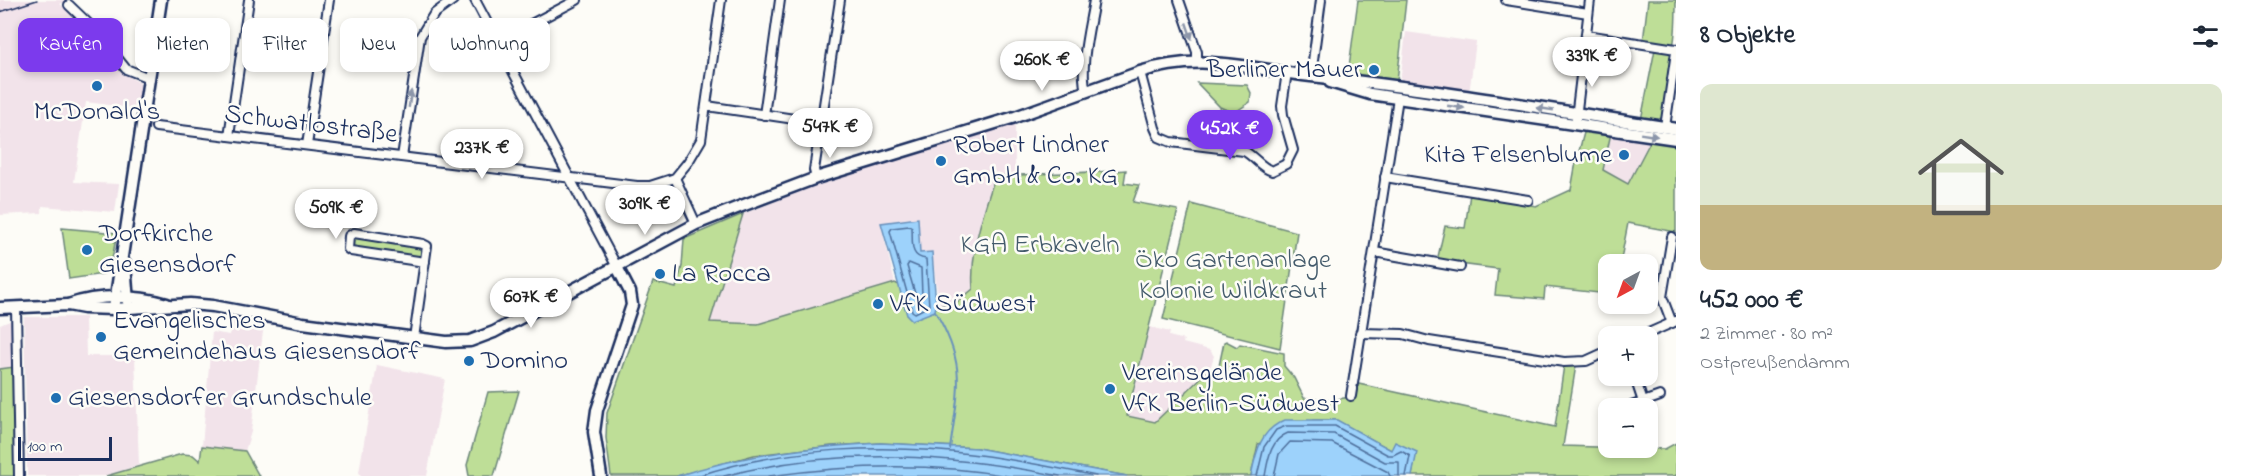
<!DOCTYPE html>
<html lang="de">
<head>
<meta charset="utf-8">
<style>
	:root { --surface:#fff; --page:#f2f2f3; --text:#1f2937; --muted:#747a83; --accent:#7c3aed }
	body { margin:0; font-family:"Indie Flower",sans-serif; background:var(--page); color:var(--text); height:100vh; display:flex; flex-direction:column; font-size:22px; white-space:nowrap }
	* { box-sizing:border-box; margin:0 }
	p { font-size:20px; color:var(--muted) }
	.icon { flex:none; width:33px; height:33px; fill:none; stroke:currentColor; stroke-width:2; stroke-linecap:round; stroke-linejoin:round }
	.map { position:relative; flex:1; overflow:hidden }
	.drawer { display:flex; flex-direction:column; background:var(--surface); width:570px }
	.drawer>* { flex:none }
	.guide { position:absolute; left:18px; top:18px; width:570px; height:54px; display:flex; gap:12px }
	.needle { width:39px; rotate:221deg }
	.buttons { position:absolute; left:1598px; top:254px; display:grid; gap:12px }
	.buttons a { display:grid; place-items:center; width:60px; height:60px; border-radius:12px; background:var(--surface); box-shadow:0 3px 9px #0003; font-size:30px }
	.scale { position:absolute; left:18px; bottom:15px; width:94px; box-sizing:border-box; padding-left:6px; border:3px solid #1b2f5e; border-top:0; font-size:16px; line-height:21px; white-space:nowrap; color:#1b2f5e; -webkit-text-stroke:4px #fdfcf7; paint-order:stroke }
	.price { position:absolute; translate:-50% -51px; padding:0 14px; border-radius:21px; background:#fff; color:#222; font-size:20px; line-height:39px; filter:drop-shadow(0 2px 3px #0008) }
	.price::after { content:''; position:absolute; left:50%; top:36px; width:18px; height:14px; margin-left:-9px; background:inherit; clip-path:polygon(0 0,100% 0,50% 100%) }
	.price.current { background:var(--accent); color:#fff }
	ul { padding:0; list-style:none }
	li { display:grid; align-content:center; gap:12px; height:318px; padding:0 24px }
	li span { display:grid; place-items:center; height:186px; border-radius:12px; color:#555 }
	li>.icon { margin-inline-start:auto }
	span .icon { width:108px; height:108px; fill:#fffc; stroke-width:1 }
	li b { font-size:26px }
	h2 { display:flex; justify-content:space-between; align-items:center; height:72px; padding:0 24px; font-size:26px }
	.tag { padding:0 21px; border-radius:12px; background:var(--surface); box-shadow:0 3px 9px #0003; font-size:21px; line-height:54px }
	.tag.current { background:var(--accent); color:#fff }
	main { display:flex; flex:1; min-height:0 }
	.map>svg:first-child { display:block }
	.built { fill:#f2e3ea }
	.green { fill:#bede97; stroke:#6c867a; stroke-width:1.5 }
	.water { fill:#9dd2fb; stroke:#6991bc; stroke-width:1.5 }
	.lines { fill:none; stroke-linecap:round; stroke-linejoin:round }
	.shore { stroke:#4f709d; stroke-width:1.5 }
	.stream { stroke:#6991bc; stroke-width:2 }
	.street-casing { stroke:#1b2f5e; stroke-width:12 }
	.secondary-casing { stroke:#1b2f5e; stroke-width:15 }
	.street { stroke:#fdfcf7; stroke-width:8 }
	.secondary { stroke:#fdfcf7; stroke-width:10 }
	.tram { stroke:#1b2f5e; stroke-width:1.5 }
	.oneway { fill:#8c96aa }
	.poi-dot { fill:#1f6fb2; stroke:#fdfcf7; stroke-width:2 }
	.labels { text-anchor:middle; dominant-baseline:central; stroke-width:5; stroke-linejoin:round; paint-order:stroke }
	.poi-label { font-size:27px; fill:#1b2f5e; stroke:#fdfcf7; text-anchor:start }
	.street-label { font-size:27px; fill:#1b2f5e; stroke:#fdfcf7 }
	.park-label { font-size:27px; fill:#445b6c; stroke:#fdfcf7 }
</style>
</head>
<body>
<main>
<div class="map">
<svg width="1676" height="476" viewBox="0 0 1676 476">
	<rect width="100%" height="100%" fill="#fdfcf7"/>
	<filter id="ink" filterUnits="userSpaceOnUse"><feTurbulence type="fractalNoise" baseFrequency=".0167" numOctaves="2"/><feDisplacementMap in="SourceGraphic" scale="12" xChannelSelector="R" yChannelSelector="G"/><feConvolveMatrix kernelMatrix="1 2 1 2 8 2 1 2 1" color-interpolation-filters="sRGB"/></filter>
	<g filter="url(#ink)">
		<g class="built">
			<path d="M0 0H70L60 4 81 19 101 42 121 72 140 83V89L142 90 139 109 86 102 74 182 119 184 115 212 42 206V213L0 215Z"/>
			<path d="M1406 32 1476 42 1469 94 1400 83Z"/>
			<path d="M1015 121V175L995 178 972 269 974 289 952 306 939 305 932 252 920 253 918 219 881 224 895 283 758 324 710 322 743 214 825 182Z"/>
			<path d="M1611 133 1651 140 1628 184 1603 170Z"/>
			<path d="M24 317H85L86 356H135L139 465 106 476H27Z"/>
			<path d="M233 318 264 323 251 432 245 451 202 446 212 332 229 335Z"/>
			<path d="M12 320 14 367 0 369V325Z"/>
			<path d="M1150 327 1170 332 1169 336 1184 340 1183 343 1210 350 1214 356 1210 369 1155 422 1127 416Z"/>
			<path d="M377 365 445 379 427 476H361L359 472Z"/>
		</g>
		<g class="green">
			<path d="M1358 0H1406L1397 81 1348 74Z"/>
			<path d="M1648 0H1676C1676 14 1676 35 1673 46L1643 42Z"/>
			<path d="M1655 49 1670 51 1673 55 1662 117 1657 122 1641 120Z"/>
			<path d="M1197 83 1247 85 1251 93 1250 102 1234 113 1220 107Z"/>
			<path d="M1585 129 1611 133 1603 170 1628 184 1651 140 1676 144V232L1628 223 1620 264H1608V294L1545 287 1544 299 1495 295 1498 269 1437 261 1445 226 1465 228 1470 194 1536 206 1571 190 1576 162Z"/>
			<path d="M1126 170 1124 183 1139 185 1133 202 1178 210 1127 416 1155 422 1210 369 1218 371 1224 342 1226 341 1237 347 1240 344 1284 353V366L1294 378 1304 398 1329 400 1352 397 1354 383 1555 427 1564 365H1576L1563 446 1665 449 1676 443V476H1412L1416 452 1391 450 1336 420H1313L1258 444 1251 476H1127L977 448 880 443 831 446 754 455 677 476H611L606 438 607 413 653 282 676 288 682 266 684 239 743 214 710 322 758 324 895 283 939 305 952 306 973 289C970 250 983 214 995 177 1039 172 1083 174 1126 170Z"/>
			<path d="M1191 204 1297 232 1280 348 1163 319Z"/>
			<path d="M62 228 117 233 110 270 103 274 69 279Z"/>
			<path d="M355 235 369 238 371 240 402 245 405 243 424 248 422 258 403 257 401 254 370 250 367 252 354 250 351 246Z"/>
			<path d="M14 367V476H0V369Z"/>
			<path d="M519 391 494 476H469L467 465 488 392Z"/>
			<path d="M202 446 245 451 259 476H106L182 454 193 455 200 461Z"/>
		</g>
		<g class="water">
			<path d="M918 218 920 253 932 252 936 305 935 311 912 320 907 315 881 223Z"/>
			<path d="M1285 420H1337L1391 450 1395 442 1417 452 1412 476H1251C1256 452 1260 430 1285 420Z"/>
			<path d="M880 443 977 448 1127 476H677C744 454 811 447 880 443Z"/>
		</g>
		<g class="lines">
			<g class="shore">
				<path d="M909 226 912 228C913 243 909 257 926 259L929 306 915 313 912 311 890 231 892 228Z"/>
				<path d="M909 263 921 268 922 296 919 299 916 297 907 266Z"/>
				<path d="M697 476C785 447 887 443 979 455 1018 460 1057 468 1096 476"/>
				<path d="M724 476C833 447 951 454 1060 476"/>
				<path d="M769 476C848 465 929 462 1008 476"/>
				<path d="M1257 476 1264 447 1276 430 1286 426H1335L1388 455H1393L1401 451 1410 456 1406 476"/>
				<path d="M1265 476C1268 460 1270 440 1288 433L1334 434 1385 462H1399V476"/>
				<path d="M1274 476 1279 454 1290 442 1332 443 1388 472 1390 476"/>
			</g>
			<path class="stream" d="M935 311C968 367 958 389 950 449"/>
			<g class="street-casing">
				<g id="street">
					<path d="M475 0 617 267"/>
					<path d="M1179 0 1197 52V62"/>
					<path d="M1506 0 1588 13"/>
					<path d="M69 5 94 29 126 69 149 78"/>
					<path d="M1586 35 1676 49"/>
					<path d="M497 42 577 0"/>
					<path d="M1140 72 1155 128 1159 137 1171 142 1244 151C1254 156 1261 168 1272 171L1286 164 1293 150 1283 115 1282 106 1287 72"/>
					<path d="M1311 76 1321 0"/>
					<path d="M1086 91C1079 66 1090 26 1094 0"/>
					<path d="M707 106 821 123"/>
					<path d="M764 115 780 0"/>
					<path d="M1576 118 1590 0"/>
					<path d="M156 127 637 186H650L675 178 688 162 701 140 721 0"/>
					<path d="M1665 127 1676 52"/>
					<path d="M229 136 249 0"/>
					<path d="M307 145 329 0"/>
					<path d="M402 157 420 37 434 14 453 0"/>
					<path d="M1385 177 1528 200"/>
					<path d="M675 178 696 224"/>
					<path d="M816 178 814 170 840 0"/>
					<path d="M1672 237 1662 297 1672 323"/>
					<path d="M1374 252 1460 267"/>
					<path d="M16 307 19 476"/>
					<path d="M1360 333 1403 334 1429 341 1564 362 1586 361 1608 351"/>
					<path d="M1642 336 1676 321"/>
					<path d="M414 338 427 246 423 244 354 233 349 236 348 249 351 251 425 262"/>
					<path d="M1351 396 1398 98"/>
					<path d="M1643 402 1660 396"/>
					<path d="M1626 408 1643 402 1634 375"/>
					<path d="M1607 414H1608"/>
				</g>
			</g>
			<g class="secondary-casing">
				<g id="secondary">
					<path d="M1330 82 1370 94 1676 139"/>
					<path d="M125 264 128 302"/>
					<path d="M68 305C99 294 136 295 167 304"/>
					<path d="M0 308 68 305 84 308 114 309 190 304 213 306 303 323 446 342 470 341 494 332 696 224 739 207 816 178 1015 117 1140 72C1203 52 1249 69 1311 76 1433 89 1555 110 1676 129"/>
					<path d="M114 309 161 0"/>
					<path d="M601 476 594 432 597 410 632 305 630 292 617 267"/>
				</g>
			</g>
			<use href="#street" class="street"/>
			<use href="#secondary" class="secondary"/>
			<path class="tram" d="M0 12 37 0"/>
		</g>
		<defs><path id="oneway-solid" d="M-6-.8H1V-3.2L6.5 0L1 3.2V.8H-6Z" transform="scale(1.5)"/></defs>
		<g class="oneway">
			<use href="#oneway-solid" transform="translate(1189 31) rotate(71)"/>
			<use href="#oneway-solid" transform="translate(410 99) rotate(-82)"/>
			<use href="#oneway-solid" transform="translate(1456 107) rotate(8)"/>
			<use href="#oneway-solid" transform="translate(1545 109) rotate(-171)"/>
			<use href="#oneway-solid" transform="translate(1649 135) rotate(9)"/>
		</g>
	</g>
	<g class="poi-dot">
		<circle cx="1374" cy="70" r="6"/>
		<circle cx="97" cy="86" r="6"/>
		<circle cx="1624" cy="155" r="6"/>
		<circle cx="941" cy="161" r="6"/>
		<circle cx="87" cy="250" r="6"/>
		<circle cx="660" cy="274" r="6"/>
		<circle cx="878" cy="304" r="6"/>
		<circle cx="101" cy="337" r="6"/>
		<circle cx="469" cy="361" r="6"/>
		<circle cx="1110" cy="389" r="6"/>
		<circle cx="56" cy="398" r="6"/>
	</g>
	<g class="labels">
		<g class="poi-label">
			<text x="1362" y="70" text-anchor="end">Berliner Mauer</text>
			<text x="97" y="112" text-anchor="middle">McDonald's</text>
			<text x="953" y="145">Robert Lindner<tspan x="953" dy="31">GmbH &amp; Co. KG</tspan></text>
			<text x="1612" y="155" text-anchor="end">Kita Felsenblume</text>
			<text x="99" y="234">Dorfkirche<tspan x="99" dy="31">Giesensdorf</tspan></text>
			<text x="672" y="274">La Rocca</text>
			<text x="890" y="304">VfK Südwest</text>
			<text x="113" y="321">Evangelisches<tspan x="113" dy="31">Gemeindehaus Giesensdorf</tspan></text>
			<text x="481" y="361">Domino</text>
			<text x="1122" y="373">Vereinsgelände<tspan x="1122" dy="31">VfK Berlin-Südwest</tspan></text>
			<text x="68" y="398">Giesensdorfer Grundschule</text>
		</g>
		<g class="street-label">
			<text transform="translate(311 125) rotate(7)">Schwatlostraße</text>
		</g>
		<g class="park-label">
			<text x="1040" y="245">KGA Erbkaveln</text>
			<text x="1233" y="260">Öko Gartenanlage<tspan x="1233" dy="31">Kolonie Wildkraut</tspan></text>
		</g>
	</g>
</svg>
<div class="buttons">
<a><svg class="needle" viewBox="-14 -14 28 28"><path d="M0-13l5 13h-10z" fill="#e53935"/><path d="M0 13l5-13h-10z" fill="#747a83"/></svg></a>
<a>+</a>
<a>−</a>
</div>
<div class="scale">100 m</div>
<b class="price" style="left:1592px;top:88px">339K €</b>
<b class="price" style="left:1042px;top:92px">260K €</b>
<b class="price" style="left:830px;top:159px">547K €</b>
<b class="price current" style="left:1230px;top:161px">452K €</b>
<b class="price" style="left:482px;top:180px">237K €</b>
<b class="price" style="left:645px;top:236px">309K €</b>
<b class="price" style="left:336px;top:240px">509K €</b>
<b class="price" style="left:531px;top:329px">607K €</b>
<div class="guide">
<a class="tag current">Kaufen</a>
<a class="tag">Mieten</a>
<a class="tag">Filter</a>
<a class="tag">Neu</a>
<a class="tag">Wohnung</a>
</div>
</div>
<section class="drawer">
<h2>8 Objekte<svg class="icon" aria-label="filters" viewBox="0 0 24 24"><path d="M4 7h16M4 17h16"/><circle cx="9" cy="7" r="2"/><circle cx="15" cy="17" r="2"/></svg></h2>
<ul>
<li><span style="background:linear-gradient(#dfe7d0 65%,#c2b280 0)"><svg class="icon" aria-label="home" viewBox="0 0 24 24"><path d="M3 11l9-7 9 7M6 9v11h12V9"/></svg></span><div><b>452 000 €</b><p>2 Zimmer · 80 m²</p><p>Ostpreußendamm</p></div></li>
</ul>
</section>
</main>
</body>
</html>
